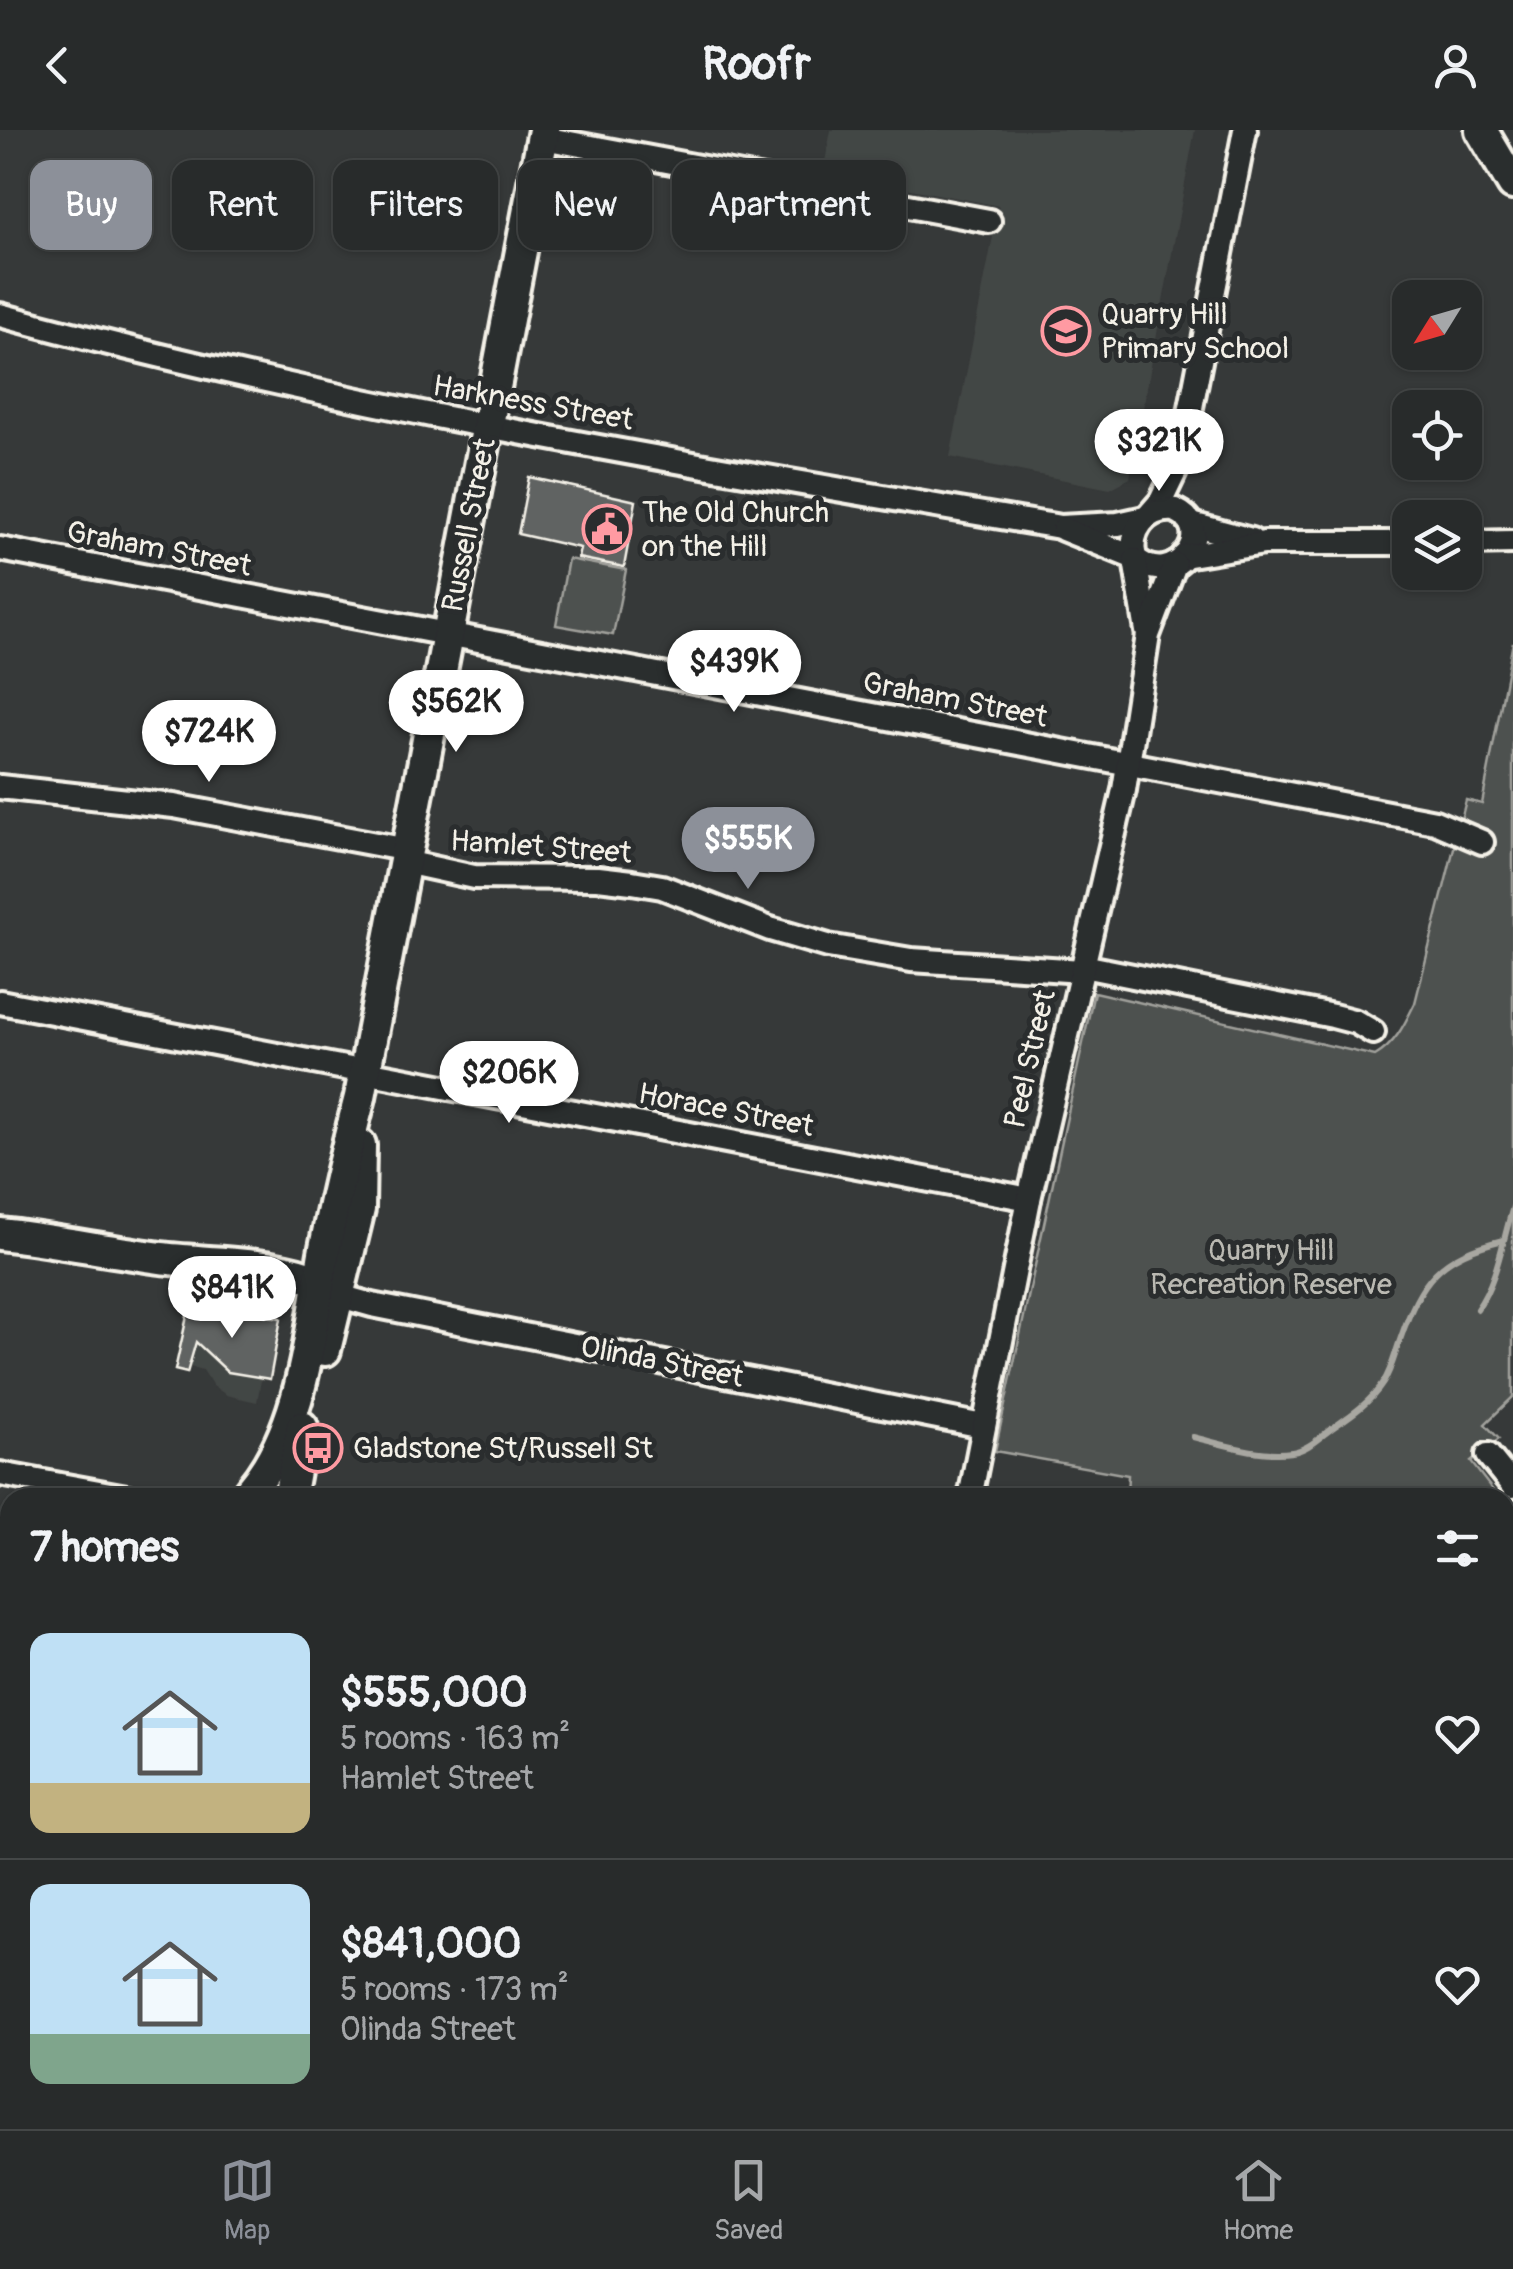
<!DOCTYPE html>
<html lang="en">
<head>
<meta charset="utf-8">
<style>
	:root { --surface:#282b2b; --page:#343737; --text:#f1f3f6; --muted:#a5a7a9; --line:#444747; --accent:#8c9099 }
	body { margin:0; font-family:Pangolin,sans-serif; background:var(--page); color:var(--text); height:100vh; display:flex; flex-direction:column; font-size:38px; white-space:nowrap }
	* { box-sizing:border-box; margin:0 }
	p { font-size:32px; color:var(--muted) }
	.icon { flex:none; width:55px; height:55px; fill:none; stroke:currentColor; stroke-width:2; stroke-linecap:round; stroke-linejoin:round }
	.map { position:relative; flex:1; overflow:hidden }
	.panel { position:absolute; left:0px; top:1358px; width:1515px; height:642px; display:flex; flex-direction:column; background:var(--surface); border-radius:30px 30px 0 0; box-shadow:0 2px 8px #0004,0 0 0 2px var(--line) }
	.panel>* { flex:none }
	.banner { position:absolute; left:30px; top:30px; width:1000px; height:90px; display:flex; gap:20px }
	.needle { width:65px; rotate:233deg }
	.buttons { position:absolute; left:1392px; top:150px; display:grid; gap:20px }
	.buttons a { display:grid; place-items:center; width:90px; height:90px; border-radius:20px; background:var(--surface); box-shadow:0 2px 8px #0004,0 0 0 2px var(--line); font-size:50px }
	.price { position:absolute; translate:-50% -85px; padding:0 22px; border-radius:35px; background:#fff; color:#222; font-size:32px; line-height:65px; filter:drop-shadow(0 2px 5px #0008) }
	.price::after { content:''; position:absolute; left:50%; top:60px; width:30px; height:22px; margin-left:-15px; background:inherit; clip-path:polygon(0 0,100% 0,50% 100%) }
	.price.selected { background:var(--accent); color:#fff }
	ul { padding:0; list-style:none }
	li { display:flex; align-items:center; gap:30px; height:250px; padding:0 30px }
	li+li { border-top:2px solid var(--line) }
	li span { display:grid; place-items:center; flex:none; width:280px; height:200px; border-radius:20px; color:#555 }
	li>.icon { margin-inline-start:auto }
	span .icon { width:120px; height:120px; fill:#fffc; stroke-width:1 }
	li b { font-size:42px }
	h2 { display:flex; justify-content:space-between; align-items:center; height:120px; padding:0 30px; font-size:42px }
	.chip { padding:0 35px; border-radius:20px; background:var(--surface); box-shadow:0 2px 8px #0004,0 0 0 2px var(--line); font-size:35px; line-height:90px }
	.chip.selected { background:var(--accent); color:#fff }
	header { display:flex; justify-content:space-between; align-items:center; height:130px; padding:0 30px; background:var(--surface); font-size:45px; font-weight:700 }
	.dock { display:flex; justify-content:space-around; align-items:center; height:140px; border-top:2px solid var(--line); background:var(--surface); font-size:28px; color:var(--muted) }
	.dock a { display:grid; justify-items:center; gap:5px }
	.dock .selected { color:var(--accent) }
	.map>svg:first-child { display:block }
	.built { fill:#434645 }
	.green { fill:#4e514f; stroke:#a1a19c; stroke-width:2.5 }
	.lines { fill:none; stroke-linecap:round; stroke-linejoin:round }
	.stream { stroke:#a8a7a1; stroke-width:6 }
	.building { fill:#616362; stroke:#f4f1e8; stroke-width:2.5 }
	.street-casing { stroke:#f4f1e8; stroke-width:30 }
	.secondary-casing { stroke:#f4f1e8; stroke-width:38 }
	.street { stroke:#2a2d2e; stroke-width:22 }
	.secondary { stroke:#2a2d2e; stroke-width:30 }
	.labels { text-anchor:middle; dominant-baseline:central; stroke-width:10; stroke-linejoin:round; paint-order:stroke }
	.poi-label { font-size:30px; fill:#f4f1e8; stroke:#2a2d2e; text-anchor:start }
	.street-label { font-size:30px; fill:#f4f1e8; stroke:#2a2d2e }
	.park-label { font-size:30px; fill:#bab9b2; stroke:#2a2d2e }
</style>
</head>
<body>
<header><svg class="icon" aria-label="back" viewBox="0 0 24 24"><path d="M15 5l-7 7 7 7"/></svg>Roofr<svg class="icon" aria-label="person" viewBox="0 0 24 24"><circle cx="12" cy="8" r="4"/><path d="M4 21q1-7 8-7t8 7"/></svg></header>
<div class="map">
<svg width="1513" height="1999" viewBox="0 0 1513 1999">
	<rect width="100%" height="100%" fill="#363939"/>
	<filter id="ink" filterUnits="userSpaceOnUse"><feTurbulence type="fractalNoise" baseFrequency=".01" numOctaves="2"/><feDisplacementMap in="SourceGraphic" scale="20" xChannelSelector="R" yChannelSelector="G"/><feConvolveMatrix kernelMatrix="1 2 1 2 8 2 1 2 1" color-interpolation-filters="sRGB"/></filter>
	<g filter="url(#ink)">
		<g class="built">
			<path d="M831 0H1195L1130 348 1110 359 950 327 999 76 823 42Z"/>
			<path d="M186 1180 271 1196 257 1272 226 1265 213 1256 203 1240 175 1234Z"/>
			<path d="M0 1385 10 1387V1578L0 1588Z"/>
			<path d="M174 1990H1395L1399 1999H181Z"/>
		</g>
		<g class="green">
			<path d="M568 429 626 440 613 505 556 495Z"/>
			<path d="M1513 512V1267L1485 1294 1499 1309 1471 1332 1498 1367H1127L1128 1345 995 1321 1094 862 1375 926C1396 914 1405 893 1415 873L1466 670 1482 674Z"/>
			<path d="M10 1438V1559L0 1549V1449Z"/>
		</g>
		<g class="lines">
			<g class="stream">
				<path d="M1477 1179C1498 1149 1502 1112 1513 1077"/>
				<path d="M1193 1307C1222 1314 1261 1327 1292 1322 1307 1320 1319 1308 1331 1299 1350 1286 1370 1273 1383 1253 1391 1241 1395 1224 1400 1210 1421 1149 1439 1126 1503 1110"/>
			</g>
		</g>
		<g class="building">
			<path d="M529 347 636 371 624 437 578 428 580 418 518 404Z"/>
			<path d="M210 1176 281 1188 270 1249 228 1242 196 1212 187 1243 175 1240 188 1182 209 1185Z"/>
		</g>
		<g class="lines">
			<g class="street-casing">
				<g id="street">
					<path d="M543 8 989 91"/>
					<path d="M0 185C348 279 705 337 1060 397L1118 394 1145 388"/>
					<path d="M1148 386 1161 371 1181 329 1245 0"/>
					<path d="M1191 394 1251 410"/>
					<path d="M1063 399 1135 428C1173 463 1220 400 1175 380 1146 377 1128 401 1135 428"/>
					<path d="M1465 413 1513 412"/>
					<path d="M0 419 1435 692 1482 712"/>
					<path d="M1184 426 1264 413H1410"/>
					<path d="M1135 430 1147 501"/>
					<path d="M0 657 174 676 408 720"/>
					<path d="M405 732 474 747 598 748 632 752 662 757 770 799 828 816 911 830 1082 841"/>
					<path d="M1083 836 1333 886 1356 892 1373 902"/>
					<path d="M0 872 1029 1069"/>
					<path d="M340 1166 372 1175 983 1296"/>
					<path d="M1488 1325 1513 1356"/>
					<path d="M0 1344 132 1368"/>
					<path d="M970 1368 1029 1069 1124 660 1148 505 1175 434"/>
					<path d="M0 1709 10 1717"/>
					<path d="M0 1747 10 1754"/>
					<path d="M231 1990 239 1999"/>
					<path d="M1452 1990 1458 1999"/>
					<path d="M657 1999 669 1990"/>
				</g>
			</g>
			<g class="secondary-casing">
				<g id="secondary">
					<path d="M1481 0 1513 54"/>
					<path d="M0 1104C54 1110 107 1121 161 1128 208 1134 299 1131 334 1161"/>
					<path d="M325 1220 359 1079 360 1015"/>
					<path d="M250 1361C305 1296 310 1199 325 1118 335 1067 347 1017 360 967L544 0"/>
					<path d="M289 1368 302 1297"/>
					<path d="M1505 1591 1513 1587"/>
					<path d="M0 1640 10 1630"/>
					<path d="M0 1669 10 1658"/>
				</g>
			</g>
			<use href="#street" class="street"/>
			<use href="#secondary" class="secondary"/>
		</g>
	</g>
	<defs>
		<g id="school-ring" transform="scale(2.5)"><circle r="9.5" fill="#2a2d2e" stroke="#ff9aa2" stroke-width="1.5"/><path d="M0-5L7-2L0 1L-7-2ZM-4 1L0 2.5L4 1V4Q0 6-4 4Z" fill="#ff9aa2"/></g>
		<g id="civic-ring" transform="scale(2.5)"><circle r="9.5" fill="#2a2d2e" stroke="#ff9aa2" stroke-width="1.5"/><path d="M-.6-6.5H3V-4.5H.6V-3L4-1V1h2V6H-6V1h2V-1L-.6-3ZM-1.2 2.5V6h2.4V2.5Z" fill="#ff9aa2"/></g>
		<g id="bus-ring" transform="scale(2.5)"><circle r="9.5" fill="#2a2d2e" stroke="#ff9aa2" stroke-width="1.5"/><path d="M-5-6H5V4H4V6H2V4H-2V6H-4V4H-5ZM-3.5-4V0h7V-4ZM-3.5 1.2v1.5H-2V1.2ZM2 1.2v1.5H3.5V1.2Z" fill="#ff9aa2"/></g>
	</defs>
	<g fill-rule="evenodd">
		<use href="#school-ring" x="1066" y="201"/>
		<use href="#civic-ring" x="607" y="399"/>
		<use href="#bus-ring" x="318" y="1318"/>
	</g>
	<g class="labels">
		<g class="poi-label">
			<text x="1101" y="184">Quarry Hill<tspan x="1101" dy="34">Primary School</tspan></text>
			<text x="642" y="382">The Old Church<tspan x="642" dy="34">on the Hill</tspan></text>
			<text x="353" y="1318">Gladstone St/Russell St</text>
		</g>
		<g class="street-label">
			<text transform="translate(533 273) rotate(10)">Harkness Street</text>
			<text transform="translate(469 395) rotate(-79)">Russell Street</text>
			<text transform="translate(159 419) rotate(11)">Graham Street</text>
			<text transform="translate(955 570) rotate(11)">Graham Street</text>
			<text transform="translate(541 717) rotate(4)">Hamlet Street</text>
			<text transform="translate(1030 929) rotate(-77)">Peel Street</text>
			<text transform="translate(726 980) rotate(11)">Horace Street</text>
			<text transform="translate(662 1232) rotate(11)">Olinda Street</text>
		</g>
		<g class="park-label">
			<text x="1271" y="1120">Quarry Hill<tspan x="1271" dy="34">Recreation Reserve</tspan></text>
		</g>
	</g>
</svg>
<div class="buttons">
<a><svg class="needle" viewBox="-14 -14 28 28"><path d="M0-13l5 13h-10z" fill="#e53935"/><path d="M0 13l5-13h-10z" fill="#a5a7a9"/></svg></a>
<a><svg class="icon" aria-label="locate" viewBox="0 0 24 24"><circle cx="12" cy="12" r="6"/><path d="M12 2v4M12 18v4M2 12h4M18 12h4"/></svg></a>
<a><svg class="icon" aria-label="layers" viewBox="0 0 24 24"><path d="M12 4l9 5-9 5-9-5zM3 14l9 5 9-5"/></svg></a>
</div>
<b class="price" style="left:1159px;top:364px">$321K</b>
<b class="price" style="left:734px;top:585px">$439K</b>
<b class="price" style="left:456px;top:625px">$562K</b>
<b class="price" style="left:209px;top:655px">$724K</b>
<b class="price selected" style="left:748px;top:762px">$555K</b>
<b class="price" style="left:509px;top:996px">$206K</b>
<b class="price" style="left:232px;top:1211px">$841K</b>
<div class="banner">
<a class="chip selected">Buy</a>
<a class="chip">Rent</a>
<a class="chip">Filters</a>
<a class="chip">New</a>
<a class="chip">Apartment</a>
</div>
<section class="panel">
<h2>7 homes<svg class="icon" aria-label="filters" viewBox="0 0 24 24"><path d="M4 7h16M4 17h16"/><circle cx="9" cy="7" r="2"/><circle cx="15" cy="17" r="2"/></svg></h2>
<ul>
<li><span style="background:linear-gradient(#bfe0f5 75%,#c2b280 0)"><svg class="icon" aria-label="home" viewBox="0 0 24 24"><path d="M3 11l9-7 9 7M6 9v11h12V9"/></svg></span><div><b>$555,000</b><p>5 rooms · 163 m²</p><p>Hamlet Street</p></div><svg class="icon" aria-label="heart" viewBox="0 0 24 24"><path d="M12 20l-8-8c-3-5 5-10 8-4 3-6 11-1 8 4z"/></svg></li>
<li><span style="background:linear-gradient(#bfe0f5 75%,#7fa58c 0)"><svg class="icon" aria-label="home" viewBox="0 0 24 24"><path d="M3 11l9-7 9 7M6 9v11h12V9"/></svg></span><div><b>$841,000</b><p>5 rooms · 173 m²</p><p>Olinda Street</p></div><svg class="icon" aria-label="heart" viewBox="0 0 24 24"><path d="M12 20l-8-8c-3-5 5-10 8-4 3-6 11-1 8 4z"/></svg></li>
</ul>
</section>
</div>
<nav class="dock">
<a class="selected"><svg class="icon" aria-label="map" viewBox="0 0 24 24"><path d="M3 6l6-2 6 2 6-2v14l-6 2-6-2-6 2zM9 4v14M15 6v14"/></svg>Map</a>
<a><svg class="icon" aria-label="saved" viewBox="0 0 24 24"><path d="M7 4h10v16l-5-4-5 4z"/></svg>Saved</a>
<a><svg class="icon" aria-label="home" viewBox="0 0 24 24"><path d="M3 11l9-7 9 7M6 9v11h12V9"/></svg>Home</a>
</nav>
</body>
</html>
